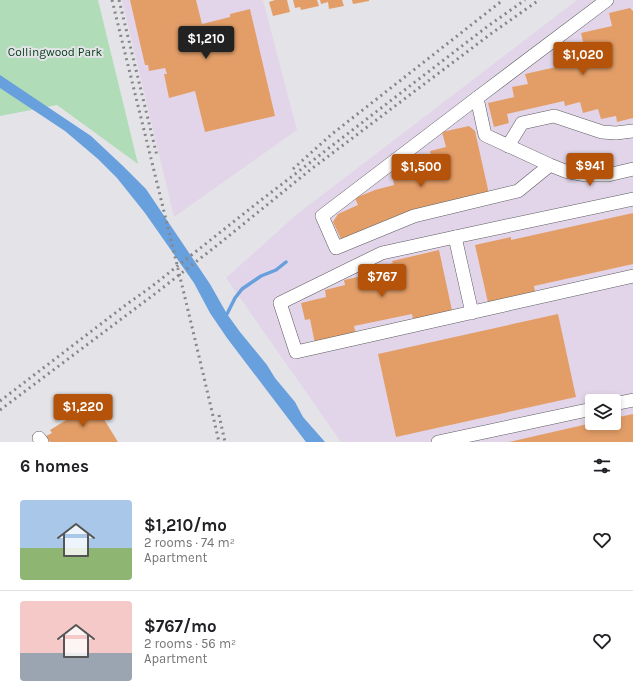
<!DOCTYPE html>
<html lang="en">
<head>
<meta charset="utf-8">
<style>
	:root { --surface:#fff; --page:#f6f6f6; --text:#202124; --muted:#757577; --line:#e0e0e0; --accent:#b45309 }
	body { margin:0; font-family:Karla,sans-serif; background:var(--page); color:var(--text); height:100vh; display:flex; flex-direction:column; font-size:15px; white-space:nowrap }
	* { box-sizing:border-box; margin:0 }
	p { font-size:13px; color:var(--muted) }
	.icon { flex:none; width:22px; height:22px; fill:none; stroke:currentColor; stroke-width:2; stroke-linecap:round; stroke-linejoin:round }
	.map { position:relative; height:442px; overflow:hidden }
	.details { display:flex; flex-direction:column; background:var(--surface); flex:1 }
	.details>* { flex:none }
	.buttons { position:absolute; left:585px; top:394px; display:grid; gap:8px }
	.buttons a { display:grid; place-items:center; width:36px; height:36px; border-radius:4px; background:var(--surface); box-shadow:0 2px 6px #0003; font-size:20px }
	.price { position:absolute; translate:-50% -34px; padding:0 9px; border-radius:4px; background:var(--accent); color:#fff; font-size:13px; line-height:26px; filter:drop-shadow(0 1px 2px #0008) }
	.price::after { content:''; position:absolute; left:50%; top:24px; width:12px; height:9px; margin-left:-6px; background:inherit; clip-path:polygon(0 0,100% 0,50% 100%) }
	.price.active { background:#222; color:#fff }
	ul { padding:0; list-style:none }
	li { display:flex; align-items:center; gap:12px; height:100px; padding:0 20px }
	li+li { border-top:1px solid var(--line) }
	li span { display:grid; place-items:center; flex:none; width:112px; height:80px; border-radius:4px; color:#555 }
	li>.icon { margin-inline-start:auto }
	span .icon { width:48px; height:48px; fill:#fffc; stroke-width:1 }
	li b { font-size:17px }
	h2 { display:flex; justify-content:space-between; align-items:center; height:48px; padding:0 20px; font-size:17px }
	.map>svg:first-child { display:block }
	.industrial { fill:#e2d5e9; fill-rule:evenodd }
	.green { fill:#b1dcb8 }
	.water { fill:#689fdd }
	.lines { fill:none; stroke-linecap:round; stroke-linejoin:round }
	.stream { stroke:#689fdd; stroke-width:3.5 }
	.building { fill:#e39e68 }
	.minor-casing { stroke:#5c5c60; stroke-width:14 }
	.minor { stroke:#fff; stroke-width:13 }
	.rail { stroke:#87878a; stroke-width:3; stroke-dasharray:2 4; stroke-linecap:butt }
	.labels { text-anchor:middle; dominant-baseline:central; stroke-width:4; stroke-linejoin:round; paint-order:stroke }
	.park-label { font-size:12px; fill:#033c18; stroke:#e4e4e8 }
</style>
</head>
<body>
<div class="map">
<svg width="633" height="442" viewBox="0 0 633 442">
	<rect width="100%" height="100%" fill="#e4e4e8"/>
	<g class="industrial">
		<path d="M122 0H263L297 130 174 217Z"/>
		<path d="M577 0H633V442H341L226 278 296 215ZM592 401H614V423H592Z"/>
	</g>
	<path class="green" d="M0 0H98L138 164 57 105 0 116Z"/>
	<path class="water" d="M0 75 91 136 123 166 146 189 210 284 227 314 240 332 267 365 275 378 295 402 303 417 325 442H306L227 338 210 313 194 283 145 213 117 178 98 159 65 131 0 88Z"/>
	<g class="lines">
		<path class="stream" d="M227 314 235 298 242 289 261 276 276 270 286 262"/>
	</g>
	<g class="building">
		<path d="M130 0H196L202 24 230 17V14L250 9 275 116 205 132 195 91 169 98 164 74H167L165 68 149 71 148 65H145Z"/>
		<path d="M275 0H287L290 12 273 16 269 2Z"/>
		<path d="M293 0H317L319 6 301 10 300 7 295 8Z"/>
		<path d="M320 0H342L344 6 329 9 328 2 321 4Z"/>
		<path d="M352 0H369V1L353 4Z"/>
		<path d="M630 8 633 11V118L617 122 616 116 601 119 598 109 583 113 580 102 565 106 564 101 507 114 509 123 494 127 488 103 514 97 512 87 528 84 525 74 556 67 553 53 584 46 581 33 612 26 609 13Z"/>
		<path d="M469 126 475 131 489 194 342 241 333 222 338 214 358 205 355 198 375 190 394 185 393 178 403 176 401 166 432 160 430 151 446 147 442 132Z"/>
		<path d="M633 213V264L534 286 536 296 489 307 475 245 511 237V240Z"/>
		<path d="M439 250 453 315 414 324 412 314 354 326 356 335 315 344 310 319 305 320 301 303 326 297 325 290 345 285 344 280 385 271 383 266 393 263 392 261Z"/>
		<path d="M558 314 576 397 396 437 378 354Z"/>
		<path d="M94 403 118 442H50L46 436 52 433 50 430Z"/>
		<path d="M633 414V442H509L592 423H614V418Z"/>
	</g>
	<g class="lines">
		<g class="minor-casing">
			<g id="minor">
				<path d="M477 98 607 0"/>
				<path d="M508 146 522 123 554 116 602 132 616 133 633 131"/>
				<path d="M550 165 518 191 414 216 336 248 322 216 477 98 485 135 550 165 565 171 586 175H608L633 169"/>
				<path d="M455 237 633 199"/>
				<path d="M472 313 455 237 382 253 280 303 296 352 633 276"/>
				<path d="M614 404 633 400"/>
				<path d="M39 438 42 442"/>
				<path d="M438 442 592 409"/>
			</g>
		</g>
		<use href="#minor" class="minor"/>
		<g class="rail">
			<path d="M112 0C148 147 185 294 219 442"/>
			<path d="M119 0 157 156"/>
			<path d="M293 169 332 134 503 0"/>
			<path d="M0 401 127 304 151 287 256 204 488 26 525 0"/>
			<path d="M0 410 156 293 220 243 310 170 492 33 539 0"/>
			<path d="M219 415 225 442"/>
		</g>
	</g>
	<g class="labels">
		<g class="park-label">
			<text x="55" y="52">Collingwood Park</text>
		</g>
	</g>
</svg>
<div class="buttons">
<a><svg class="icon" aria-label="layers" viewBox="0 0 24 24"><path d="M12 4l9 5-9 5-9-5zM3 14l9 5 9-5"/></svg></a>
</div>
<b class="price active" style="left:206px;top:60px">$1,210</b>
<b class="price" style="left:583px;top:76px">$1,020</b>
<b class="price" style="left:590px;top:187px">$941</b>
<b class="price" style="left:421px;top:188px">$1,500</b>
<b class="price" style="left:382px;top:298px">$767</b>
<b class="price" style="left:83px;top:428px">$1,220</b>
</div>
<section class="details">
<h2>6 homes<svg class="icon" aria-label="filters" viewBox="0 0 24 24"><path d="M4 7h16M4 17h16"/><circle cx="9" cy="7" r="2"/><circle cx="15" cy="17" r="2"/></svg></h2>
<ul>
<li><span style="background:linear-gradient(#a9c7e8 60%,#8fb573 0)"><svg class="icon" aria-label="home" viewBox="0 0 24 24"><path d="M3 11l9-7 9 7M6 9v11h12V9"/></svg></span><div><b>$1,210/mo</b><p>2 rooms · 74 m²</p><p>Apartment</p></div><svg class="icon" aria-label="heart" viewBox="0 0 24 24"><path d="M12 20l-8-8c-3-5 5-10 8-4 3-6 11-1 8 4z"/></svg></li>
<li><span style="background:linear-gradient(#f6c9c9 65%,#9aa5b1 0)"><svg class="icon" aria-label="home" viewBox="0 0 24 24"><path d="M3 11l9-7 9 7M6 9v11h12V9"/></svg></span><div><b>$767/mo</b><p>2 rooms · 56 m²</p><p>Apartment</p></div><svg class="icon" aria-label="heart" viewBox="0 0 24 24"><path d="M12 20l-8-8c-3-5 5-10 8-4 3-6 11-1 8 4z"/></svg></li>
</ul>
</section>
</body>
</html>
